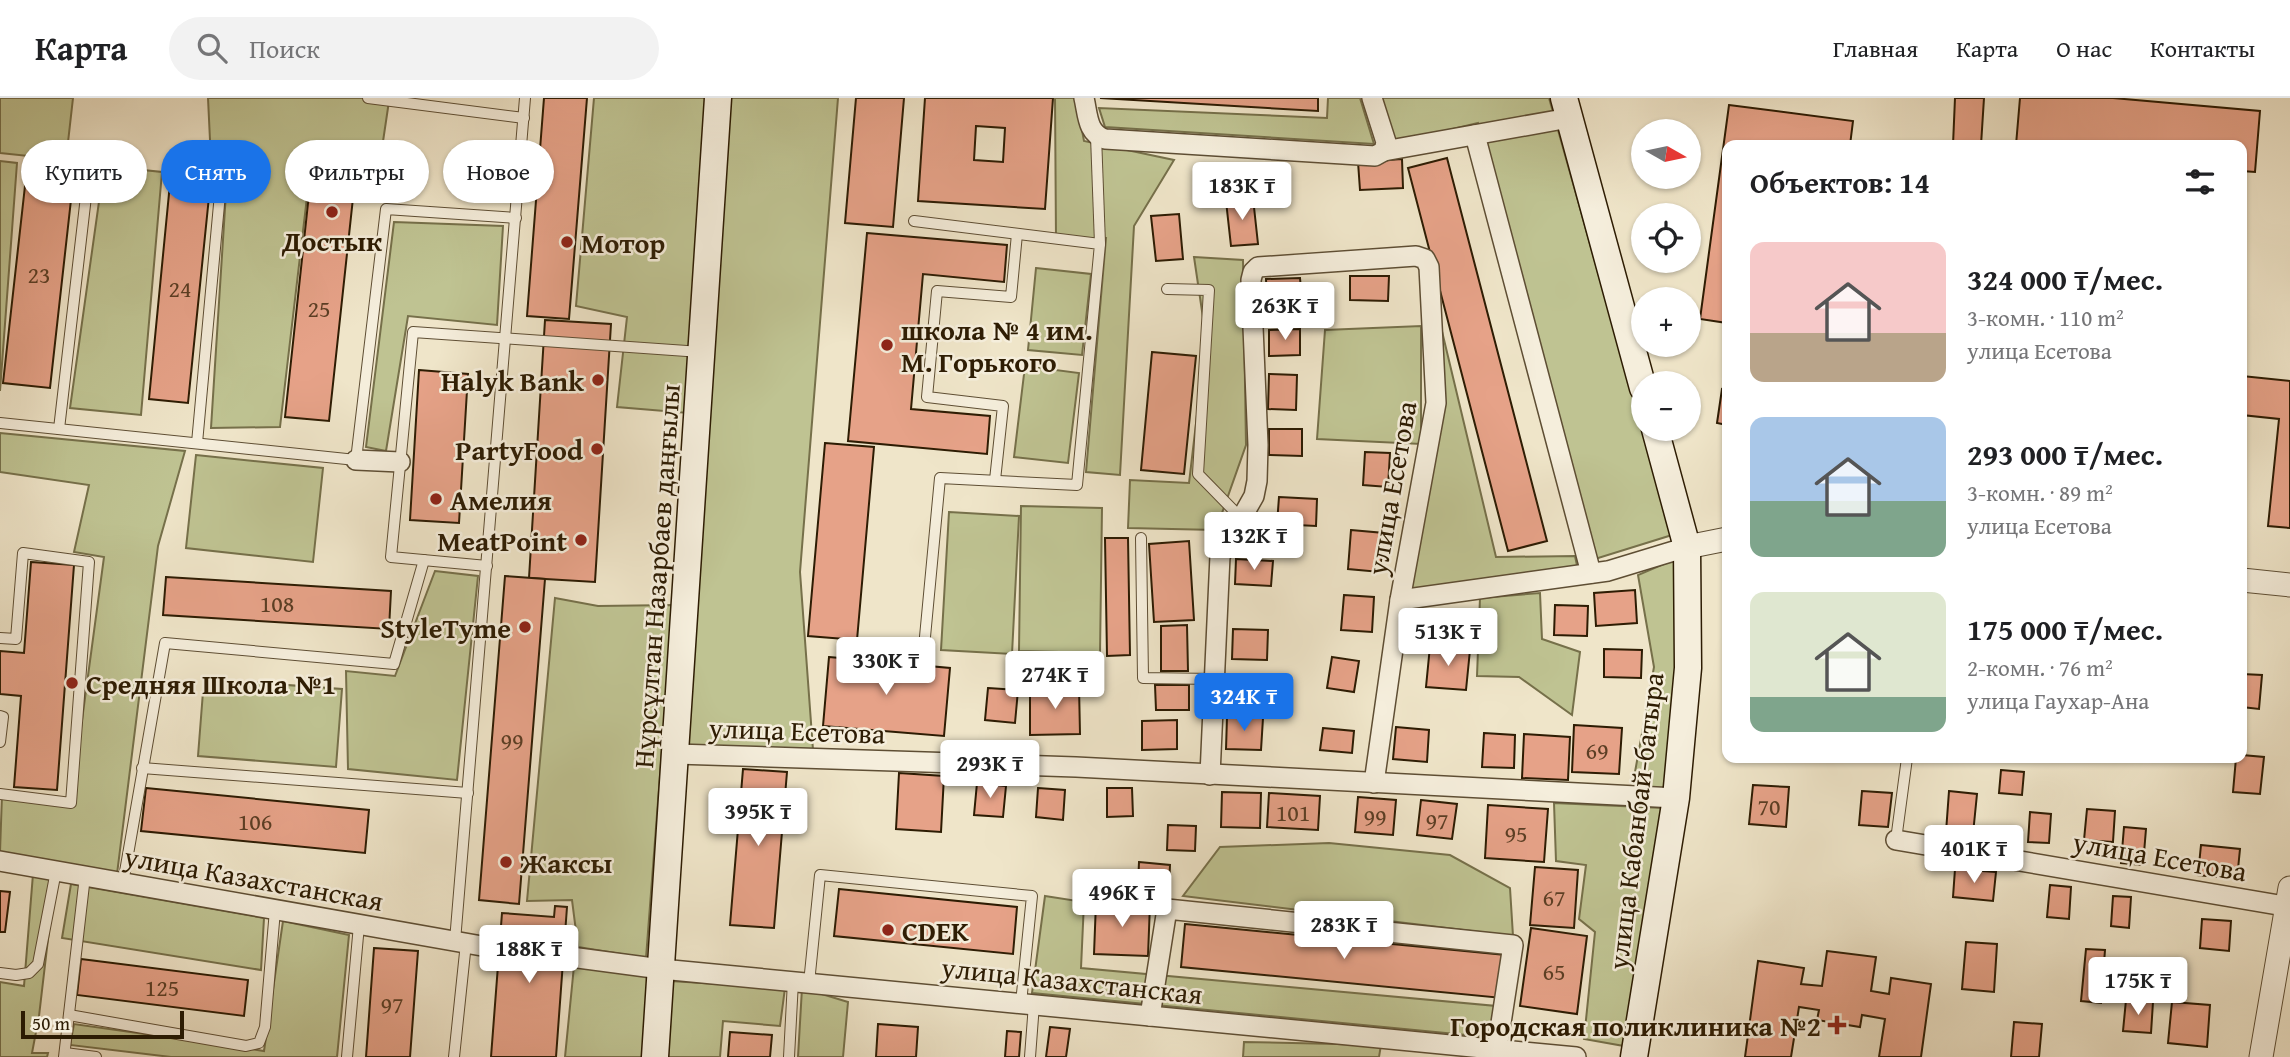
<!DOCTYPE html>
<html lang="ru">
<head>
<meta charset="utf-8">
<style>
	:root { --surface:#fff; --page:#f2f2f2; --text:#202124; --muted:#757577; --line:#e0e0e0; --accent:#1a73e8 }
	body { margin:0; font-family:"Gentium Book Plus",serif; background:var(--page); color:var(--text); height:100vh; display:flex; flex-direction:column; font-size:26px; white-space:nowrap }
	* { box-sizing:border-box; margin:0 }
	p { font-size:23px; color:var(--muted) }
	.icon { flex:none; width:38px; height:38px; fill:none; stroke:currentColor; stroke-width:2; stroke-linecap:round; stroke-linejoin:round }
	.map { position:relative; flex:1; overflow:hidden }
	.sheet { position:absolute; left:1722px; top:42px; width:525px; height:623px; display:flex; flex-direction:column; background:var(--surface); border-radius:14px; box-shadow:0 2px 5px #0004 }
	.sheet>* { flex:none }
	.hud { position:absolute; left:21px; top:42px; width:665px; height:63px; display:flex; gap:14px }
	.needle { width:46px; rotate:99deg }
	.fabs { position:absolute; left:1631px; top:21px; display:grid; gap:14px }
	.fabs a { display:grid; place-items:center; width:70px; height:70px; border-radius:50%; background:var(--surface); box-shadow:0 2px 5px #0004; font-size:35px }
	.scale { position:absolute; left:21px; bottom:18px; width:163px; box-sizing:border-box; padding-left:7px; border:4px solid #2d1c03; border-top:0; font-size:19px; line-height:24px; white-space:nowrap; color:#2d1c03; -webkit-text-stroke:5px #f5eedc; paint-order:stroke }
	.price { position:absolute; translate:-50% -60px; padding:0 16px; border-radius:7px; background:#fff; color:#222; font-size:23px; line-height:46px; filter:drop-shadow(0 2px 4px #0008) }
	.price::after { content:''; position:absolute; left:50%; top:42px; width:21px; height:16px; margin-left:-10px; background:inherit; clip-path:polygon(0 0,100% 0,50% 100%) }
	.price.current { background:var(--accent); color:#fff }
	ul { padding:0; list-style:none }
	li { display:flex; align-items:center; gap:21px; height:175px; padding:0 28px }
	li span { display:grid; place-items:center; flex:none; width:196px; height:140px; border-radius:14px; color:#555 }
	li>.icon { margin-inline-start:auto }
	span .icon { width:84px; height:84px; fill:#fffc; stroke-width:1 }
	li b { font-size:30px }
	h2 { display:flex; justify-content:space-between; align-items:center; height:84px; padding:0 28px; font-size:30px }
	.chip { padding:0 24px; border-radius:32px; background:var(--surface); box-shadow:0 2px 5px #0004; font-size:24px; line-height:63px }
	.chip.current { background:var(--accent); color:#fff }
	header { display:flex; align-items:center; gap:42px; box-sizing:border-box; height:98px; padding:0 35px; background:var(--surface); border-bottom:2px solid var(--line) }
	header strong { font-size:33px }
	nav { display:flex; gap:38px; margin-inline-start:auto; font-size:24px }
	.search { width:490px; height:63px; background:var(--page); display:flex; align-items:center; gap:18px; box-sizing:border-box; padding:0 24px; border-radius:38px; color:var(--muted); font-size:26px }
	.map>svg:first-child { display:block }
	.green { fill:#bfc392; stroke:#76704a; stroke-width:2 }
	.building { fill:#e6a288; stroke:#2d1c03; stroke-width:2; fill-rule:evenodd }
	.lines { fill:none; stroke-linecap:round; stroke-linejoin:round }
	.minor-tunnel { stroke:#c8bda1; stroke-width:19; stroke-dasharray:19 10; stroke-linecap:butt }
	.service-casing { stroke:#5e4e34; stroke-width:12 }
	.minor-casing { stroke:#5e4e34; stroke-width:22 }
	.tertiary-casing { stroke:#5e4e34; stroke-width:25 }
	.secondary-casing { stroke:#2d1c03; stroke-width:29 }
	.service { stroke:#f5eedc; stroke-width:10 }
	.minor { stroke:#f5eedc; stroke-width:19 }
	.tertiary { stroke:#f5eedc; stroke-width:23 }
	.secondary { stroke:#f5eedc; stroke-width:26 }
	.poi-dot { fill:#8f2418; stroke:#f5eedc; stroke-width:2.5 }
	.labels { text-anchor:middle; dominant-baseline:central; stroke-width:5; stroke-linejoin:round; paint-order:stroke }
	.number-label { font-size:24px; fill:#5b3e24 }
	.poi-label { font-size:28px; font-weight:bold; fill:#2d1c03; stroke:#f5eedc; text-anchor:start }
	.street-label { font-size:28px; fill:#2d1c03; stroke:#f5eedc }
</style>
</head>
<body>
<header>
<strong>Карта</strong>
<div class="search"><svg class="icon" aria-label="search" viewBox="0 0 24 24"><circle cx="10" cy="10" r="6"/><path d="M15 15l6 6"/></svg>Поиск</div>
<nav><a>Главная</a><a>Карта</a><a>О нас</a><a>Контакты</a></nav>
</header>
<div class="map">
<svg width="2290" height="959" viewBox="0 0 2290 959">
	<rect width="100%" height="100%" fill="#efe5c9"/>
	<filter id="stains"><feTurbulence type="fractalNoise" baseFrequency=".00286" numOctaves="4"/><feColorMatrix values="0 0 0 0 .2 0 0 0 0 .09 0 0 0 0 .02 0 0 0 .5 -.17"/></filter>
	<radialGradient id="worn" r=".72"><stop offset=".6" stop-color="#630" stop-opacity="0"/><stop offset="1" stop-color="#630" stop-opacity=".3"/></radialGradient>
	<g class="green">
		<path d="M0 0H73L66 62 0 55Z"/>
		<path d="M208 0H368L389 3 377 84 309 82 280 329 211 330 228 63H211Z"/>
		<path d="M594 0H707L688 315 617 309 627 219 576 208Z"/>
		<path d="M726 0H838L800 474 813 652 684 648Z"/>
		<path d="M1055 0H1076L1084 43 1174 62 1134 128 1120 377 1086 374 1106 140 1056 141Z"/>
		<path d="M1328 0H1360L1374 46 1105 29 1099 10 1327 20Z"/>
		<path d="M1380 0H1549L1672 437 1595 461 1478 25 1394 45Z"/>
		<path d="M0 63 17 65 0 293Z"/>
		<path d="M104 68 162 74 141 317 70 310Z"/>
		<path d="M394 124 503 128 497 227 408 218 386 353 366 349Z"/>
		<path d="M1194 159 1243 162 1246 347 1216 432 1128 430 1130 382 1189 385 1206 240Z"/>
		<path d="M1036 170 1091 176 1082 257 1028 252Z"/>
		<path d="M1440 225 1496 459 1575 458 1578 472 1407 495Z"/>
		<path d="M1421 228V346L1317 341 1325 232Z"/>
		<path d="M1025 268 1079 275 1068 365 1014 359Z"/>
		<path d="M0 335 185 353 158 448 117 776 0 754 2 697 71 704 104 459 74 454 89 387 0 374Z"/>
		<path d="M196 357 323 370 313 464 186 450Z"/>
		<path d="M1021 408 1102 410 1100 555 1019 553Z"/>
		<path d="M949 414 1019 418 1012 556 941 552Z"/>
		<path d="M1680 459 1670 693 1633 685 1654 569 1638 477Z"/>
		<path d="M435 473 478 478 457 682 348 671 346 573 395 578Z"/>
		<path d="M1540 495 1542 541 1580 554 1572 617 1519 579 1477 578 1480 500Z"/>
		<path d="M555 500 598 508 673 507 646 860 578 849 572 802 527 803Z"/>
		<path d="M204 581 342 591 336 669 198 658Z"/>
		<path d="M1554 705 1664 710 1624 948 1584 941 1595 834 1579 821 1586 767 1556 763Z"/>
		<path d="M1329 745 1450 757 1510 790 1513 838 1183 798 1220 749Z"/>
		<path d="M56 773 39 918 32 955H48L47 959H0V884L24 888 33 776Z"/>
		<path d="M71 786 264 820 261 872 62 840Z"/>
		<path d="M1045 798 1084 804 1081 870 1496 908 1487 939 1032 895Z"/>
		<path d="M283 823 349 837 337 959H171L70 947 74 926 264 953Z"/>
		<path d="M574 868 652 879 646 959H565Z"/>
		<path d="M670 883 785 890 780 928 723 923 720 959H665Z"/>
		<path d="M802 890 848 904 843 959H798Z"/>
		<path d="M1244 944 1381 947 1379 959H1243Z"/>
	</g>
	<g class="building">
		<path d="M544 0H587L569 221 527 218Z"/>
		<path d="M856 0H904L893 129 845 125Z"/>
		<path d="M925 0H1053L1045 111 918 103ZM976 28 1005 30 1003 64 974 62Z"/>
		<path d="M1100 0H1318V13Z"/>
		<path d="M1955 0H1984L1981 47H1953Z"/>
		<path d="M2020 0H2113L2260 13 2255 74 2242 73V47H2016Z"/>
		<path d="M1729 7 1853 23 1850 47H1727V225L1700 221Z"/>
		<path d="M1447 60 1547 443 1508 453 1408 70Z"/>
		<path d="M28 61 75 66 50 290 3 285Z"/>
		<path d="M1402 61 1403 90 1360 92 1358 64Z"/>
		<path d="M171 75 211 79 188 305 149 301Z"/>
		<path d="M309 96 353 100 329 323 285 319Z"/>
		<path d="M1253 100 1258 146 1231 148 1226 103Z"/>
		<path d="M1179 116 1183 161 1156 163 1151 118Z"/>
		<path d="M867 135 1007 147 1004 184 923 176 911 311 990 318 987 356 848 343Z"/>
		<path d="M1350 178H1389L1388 203 1350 202Z"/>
		<path d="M1300 180 1302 202 1267 204 1266 181Z"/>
		<path d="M545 222 611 226 595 484 529 480Z"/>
		<path d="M1300 231V257L1269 258V232Z"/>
		<path d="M1152 254 1196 258 1184 376 1141 372Z"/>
		<path d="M419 272 468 276 459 425 410 422Z"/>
		<path d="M1269 276 1297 277 1296 312 1268 311Z"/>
		<path d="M2242 278 2290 283V430L2268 428 2279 321 2242 317Z"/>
		<path d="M1722 291 1727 292V327L1717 325Z"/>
		<path d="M1269 331H1302V358L1269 357Z"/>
		<path d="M825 345 874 349 857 542 808 538Z"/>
		<path d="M1365 354 1390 355 1388 389 1363 387Z"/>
		<path d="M1279 399 1317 401 1316 428 1277 426Z"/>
		<path d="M1351 432 1384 435 1380 474 1348 471Z"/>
		<path d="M1105 440H1128L1130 557 1107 558Z"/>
		<path d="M1189 443 1194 522 1154 524 1149 446Z"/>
		<path d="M1236 461 1273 463 1271 488 1235 486Z"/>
		<path d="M31 464 74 467 57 692 14 689 21 598 0 596V553L24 555Z"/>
		<path d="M505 478 545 481 519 806 479 802Z"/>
		<path d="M166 479 391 493 389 531 163 517Z"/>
		<path d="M1635 492 1637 525 1596 528 1594 495Z"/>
		<path d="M1344 497 1374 499 1372 534 1341 532Z"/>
		<path d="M1555 507 1588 508 1587 538 1554 537Z"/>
		<path d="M1187 527 1188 573H1161V528Z"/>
		<path d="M1233 531 1268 532 1267 562 1232 561Z"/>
		<path d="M1430 548 1470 552 1466 592 1426 589Z"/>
		<path d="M1604 551 1642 552 1641 580 1604 579Z"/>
		<path d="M829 559 950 570 944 638 823 628Z"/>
		<path d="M1332 559 1359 563 1354 594 1327 590Z"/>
		<path d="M2242 576 2262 577 2259 611 2242 609Z"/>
		<path d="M1155 587H1189V612H1156Z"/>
		<path d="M1079 588 1080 636 1030 637V589Z"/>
		<path d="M988 590 1018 592 1015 625 985 622Z"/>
		<path d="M1227 619 1263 620 1261 652 1226 651Z"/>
		<path d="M1177 622V651L1142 652V623Z"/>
		<path d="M1574 627 1622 630 1619 676 1572 674Z"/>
		<path d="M1396 629 1429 632 1427 664 1393 661Z"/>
		<path d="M1323 630 1354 633 1352 655 1320 652Z"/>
		<path d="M1484 635 1515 637 1514 670 1482 669Z"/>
		<path d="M1524 636 1570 639 1568 682 1522 680Z"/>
		<path d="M2242 657 2264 659 2260 696 2233 694 2236 660H2242Z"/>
		<path d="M743 671 787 674 774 830 730 827Z"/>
		<path d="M2001 672 2024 674 2022 697 1999 695Z"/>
		<path d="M899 675 944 678 941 734 896 731Z"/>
		<path d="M977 685 1006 688 1003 719 974 717Z"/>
		<path d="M1753 687 1789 689 1786 729 1749 726Z"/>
		<path d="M146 690 369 712 365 755 141 733Z"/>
		<path d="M1038 690 1065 692 1063 722 1036 719Z"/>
		<path d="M1107 690H1132L1133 718 1107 719Z"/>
		<path d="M1862 693 1892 695 1888 729 1859 727Z"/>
		<path d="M1949 693 1977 696 1973 736 1946 734Z"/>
		<path d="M1222 694 1261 695 1260 730 1221 729Z"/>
		<path d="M1269 695 1320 698 1318 732 1267 729Z"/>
		<path d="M1358 699 1396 702 1393 737 1355 734Z"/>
		<path d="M1421 702 1457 706 1452 741 1417 737Z"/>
		<path d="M1488 707 1548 711 1544 764 1485 760Z"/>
		<path d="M2087 711 2115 713 2113 744 2084 742Z"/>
		<path d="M2030 714 2051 716 2049 745 2028 744Z"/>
		<path d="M1168 727 1196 728 1195 753 1167 752Z"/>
		<path d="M2124 729 2146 731 2143 767 2121 765Z"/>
		<path d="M2201 747 2240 751 2237 781 2198 777Z"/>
		<path d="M1139 764 1170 767 1169 790 1138 788Z"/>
		<path d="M1535 769 1578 772 1574 830 1530 827Z"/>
		<path d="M1955 771 1996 774 1993 803 1953 799Z"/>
		<path d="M2050 787 2071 789 2069 821 2047 819Z"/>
		<path d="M839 791 1017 809 1013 856 834 838Z"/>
		<path d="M0 793 10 794 5 834H0Z"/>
		<path d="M2113 798 2131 799 2129 830 2111 828Z"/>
		<path d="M1096 804 1150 806 1148 858 1094 856Z"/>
		<path d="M555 808 567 809 556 959H491L502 815 554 819Z"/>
		<path d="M2202 821 2231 823 2229 853 2200 850Z"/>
		<path d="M1185 826 1506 857 1502 900 1181 869Z"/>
		<path d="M1531 830 1587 838 1577 916 1520 908Z"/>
		<path d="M1966 844 1997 846 1994 894 1962 891Z"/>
		<path d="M374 850 418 853 410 959H366Z"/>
		<path d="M2086 851 2105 852 2101 905 2081 903Z"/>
		<path d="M1827 853 1876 859 1871 893 1889 896 1891 880 1931 886 1921 959H1879L1885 921 1862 917 1860 929 1817 922 1819 912 1799 909 1791 959H1745L1758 863 1804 870 1801 886 1822 888Z"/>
		<path d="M81 861 248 882 244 918 77 897Z"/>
		<path d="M2126 902 2153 904 2151 935 2123 933Z"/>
		<path d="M2172 904 2210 907 2207 949 2168 945Z"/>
		<path d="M2014 924 2042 926 2039 959H2011Z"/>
		<path d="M878 926 918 929 916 959H876Z"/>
		<path d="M1050 929 1070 931 1066 959H1046Z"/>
		<path d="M1007 933 1021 934 1019 959H1005Z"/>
		<path d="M730 934 772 937 770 959H728Z"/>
	</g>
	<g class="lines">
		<path class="minor-tunnel" d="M499 851 563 858"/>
		<g class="service-casing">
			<g id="service">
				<path d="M368 0 524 20"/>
				<path d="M1096 38 1100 146"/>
				<path d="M914 123 1100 146 1077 387 940 380 923 560"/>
				<path d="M1167 191 1209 192 1198 376 1241 420"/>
				<path d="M0 325 356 362 386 111 516 120"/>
				<path d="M59 331 90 64"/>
				<path d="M197 345 222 74"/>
				<path d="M995 382 1003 308 927 299 937 193 1011 199 1017 136"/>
				<path d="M1141 440 1143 580 1214 581"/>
				<path d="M487 468 391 459 413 234 701 254"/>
				<path d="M0 540 16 541 23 455 89 464 71 705 0 696"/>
				<path d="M0 618 3 619 0 644"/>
				<path d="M142 670 468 695"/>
				<path d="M1896 742 1907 660"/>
				<path d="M123 785 165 545 394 566 424 462"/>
				<path d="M455 843 525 0"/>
				<path d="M0 875 16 877 29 875 38 866 56 773"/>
				<path d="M809 885 820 777 1032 798 1021 905"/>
				<path d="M69 917 246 948 259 945 265 929 275 812"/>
				<path d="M65 955 96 959"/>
				<path d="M64 959 85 778"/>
				<path d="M347 959 359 827"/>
				<path d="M454 959 466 845"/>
				<path d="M789 959 793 883"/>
				<path d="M1030 959 1034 906"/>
			</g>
		</g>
		<g class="minor-casing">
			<g id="minor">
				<path d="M1084 0C1088 17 1087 35 1105 41L1375 58 1384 53 1386 44 1372 0"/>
				<path d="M1475 37 1591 475"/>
				<path d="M1384 53 1569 20"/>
				<path d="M356 362 400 364"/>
				<path d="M1400 502 1608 473 1687 449"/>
				<path d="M676 656 1076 669 1676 700"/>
				<path d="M1210 677 1220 458 1254 398 1257 383 1258 347 1251 182 1253 174 1258 169 1416 158 1425 161 1429 169 1436 305 1400 502 1374 685"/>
				<path d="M1896 742 2290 809"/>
				<path d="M0 763 499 851"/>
				<path d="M563 858 661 871 1576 959"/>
				<path d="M1150 918 1167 811 1513 847 1497 951"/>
			</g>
		</g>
		<g class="tertiary-casing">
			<g id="tertiary">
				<path d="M1687 449 1727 441"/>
				<path d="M2242 482 2290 487"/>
				<path d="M2261 959 2290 790"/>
			</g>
		</g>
		<g class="secondary-casing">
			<g id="secondary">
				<path d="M1564 0 1643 290"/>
				<path d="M655 959 718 0"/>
				<path d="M1634 959 1676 700 1688 570 1687 449 1655 331"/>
			</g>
		</g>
		<use href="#service" class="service"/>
		<use href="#minor" class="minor"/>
		<use href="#tertiary" class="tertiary"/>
		<use href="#secondary" class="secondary"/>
	</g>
	<g class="poi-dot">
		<circle cx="332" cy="114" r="7"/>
		<circle cx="567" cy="144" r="7"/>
		<circle cx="887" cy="247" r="7"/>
		<circle cx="598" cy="282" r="7"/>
		<circle cx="597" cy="351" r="7"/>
		<circle cx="436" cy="401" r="7"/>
		<circle cx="581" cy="442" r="7"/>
		<circle cx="525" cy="529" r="7"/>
		<circle cx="72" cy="585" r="7"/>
		<circle cx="506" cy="764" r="7"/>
		<circle cx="888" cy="832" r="7"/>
		<path d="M1833.5 916.5h7v7h7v7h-7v7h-7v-7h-7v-7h7z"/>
	</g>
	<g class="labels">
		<g class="number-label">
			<text x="39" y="176">23</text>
			<text x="180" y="190">24</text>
			<text x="319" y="210">25</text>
			<text x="277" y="505">108</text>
			<text x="512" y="642">99</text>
			<text x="1597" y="652">69</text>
			<text x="1769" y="708">70</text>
			<text x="1293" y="714">101</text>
			<text x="1375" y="718">99</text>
			<text x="1437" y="722">97</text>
			<text x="255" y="723">106</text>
			<text x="1516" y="735">95</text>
			<text x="1554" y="799">67</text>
			<text x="1554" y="873">65</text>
			<text x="162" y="889">125</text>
			<text x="392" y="906">97</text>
		</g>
		<g class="poi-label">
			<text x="332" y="142" text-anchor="middle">Достык</text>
			<text x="581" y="144">Мотор</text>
			<text x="901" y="231">школа № 4 им.<tspan x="901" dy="32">М. Горького</tspan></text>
			<text x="584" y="282" text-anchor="end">Halyk Bank</text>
			<text x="583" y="351" text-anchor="end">PartyFood</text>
			<text x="450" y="401">Амелия</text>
			<text x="567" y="442" text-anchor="end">MeatPoint</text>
			<text x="511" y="529" text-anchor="end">StyleTyme</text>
			<text x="86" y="585">Средняя Школа №1</text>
			<text x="520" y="764">Жаксы</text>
			<text x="902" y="832">CDEK</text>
			<text x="1821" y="927" text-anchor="end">Городская поликлиника №2</text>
		</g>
		<g class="street-label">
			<text transform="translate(1391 390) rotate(-80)">улица Есетова</text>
			<text transform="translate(656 478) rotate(-86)">Нұрсұлтан Назарбаев даңғылы</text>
			<text transform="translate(797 632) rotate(2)">улица Есетова</text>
			<text transform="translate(1635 723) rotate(-83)">улица Кабанбай-батыра</text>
			<text transform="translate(2160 758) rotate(10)">улица Есетова</text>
			<text transform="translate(254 780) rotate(10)">улица Казахстанская</text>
			<text transform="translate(1072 882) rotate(6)">улица Казахстанская</text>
		</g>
	</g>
	<rect width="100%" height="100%" filter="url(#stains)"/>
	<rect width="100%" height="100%" fill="url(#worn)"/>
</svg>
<div class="fabs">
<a><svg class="needle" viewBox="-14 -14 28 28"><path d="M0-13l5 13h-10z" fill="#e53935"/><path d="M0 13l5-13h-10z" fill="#757577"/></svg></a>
<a><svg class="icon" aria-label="locate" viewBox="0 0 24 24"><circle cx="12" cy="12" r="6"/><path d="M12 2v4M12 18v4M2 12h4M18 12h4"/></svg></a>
<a>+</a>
<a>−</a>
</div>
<div class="scale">50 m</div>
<b class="price" style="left:1242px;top:124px">183K ₸</b>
<b class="price" style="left:1285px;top:244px">263K ₸</b>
<b class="price" style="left:1254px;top:474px">132K ₸</b>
<b class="price" style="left:1448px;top:570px">513K ₸</b>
<b class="price" style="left:886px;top:599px">330K ₸</b>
<b class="price" style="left:1055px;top:613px">274K ₸</b>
<b class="price current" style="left:1244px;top:635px">324K ₸</b>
<b class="price" style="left:990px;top:702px">293K ₸</b>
<b class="price" style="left:758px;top:750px">395K ₸</b>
<b class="price" style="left:1974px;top:787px">401K ₸</b>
<b class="price" style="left:1122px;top:831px">496K ₸</b>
<b class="price" style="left:1344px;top:863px">283K ₸</b>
<b class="price" style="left:529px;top:887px">188K ₸</b>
<b class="price" style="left:2138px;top:919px">175K ₸</b>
<div class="hud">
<a class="chip">Купить</a>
<a class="chip current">Снять</a>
<a class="chip">Фильтры</a>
<a class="chip">Новое</a>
</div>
<section class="sheet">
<h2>Объектов: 14<svg class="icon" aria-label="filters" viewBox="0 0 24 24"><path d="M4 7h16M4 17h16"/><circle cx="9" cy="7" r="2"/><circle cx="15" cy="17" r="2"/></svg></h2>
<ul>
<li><span style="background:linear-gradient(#f6c9c9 65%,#b9a48a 0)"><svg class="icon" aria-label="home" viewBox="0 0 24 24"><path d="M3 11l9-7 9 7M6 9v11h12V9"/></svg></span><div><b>324 000 ₸/мес.</b><p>3-комн. · 110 m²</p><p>улица Есетова</p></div></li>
<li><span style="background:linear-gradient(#a9c7e8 60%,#7fa58c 0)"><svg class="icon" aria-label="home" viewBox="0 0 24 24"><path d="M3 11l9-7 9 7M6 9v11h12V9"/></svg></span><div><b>293 000 ₸/мес.</b><p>3-комн. · 89 m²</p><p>улица Есетова</p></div></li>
<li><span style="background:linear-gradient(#dfe7d0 75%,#7fa58c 0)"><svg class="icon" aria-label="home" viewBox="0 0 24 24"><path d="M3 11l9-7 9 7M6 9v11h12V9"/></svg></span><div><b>175 000 ₸/мес.</b><p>2-комн. · 76 m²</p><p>улица Гаухар-Ана</p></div></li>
</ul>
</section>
</div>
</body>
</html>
